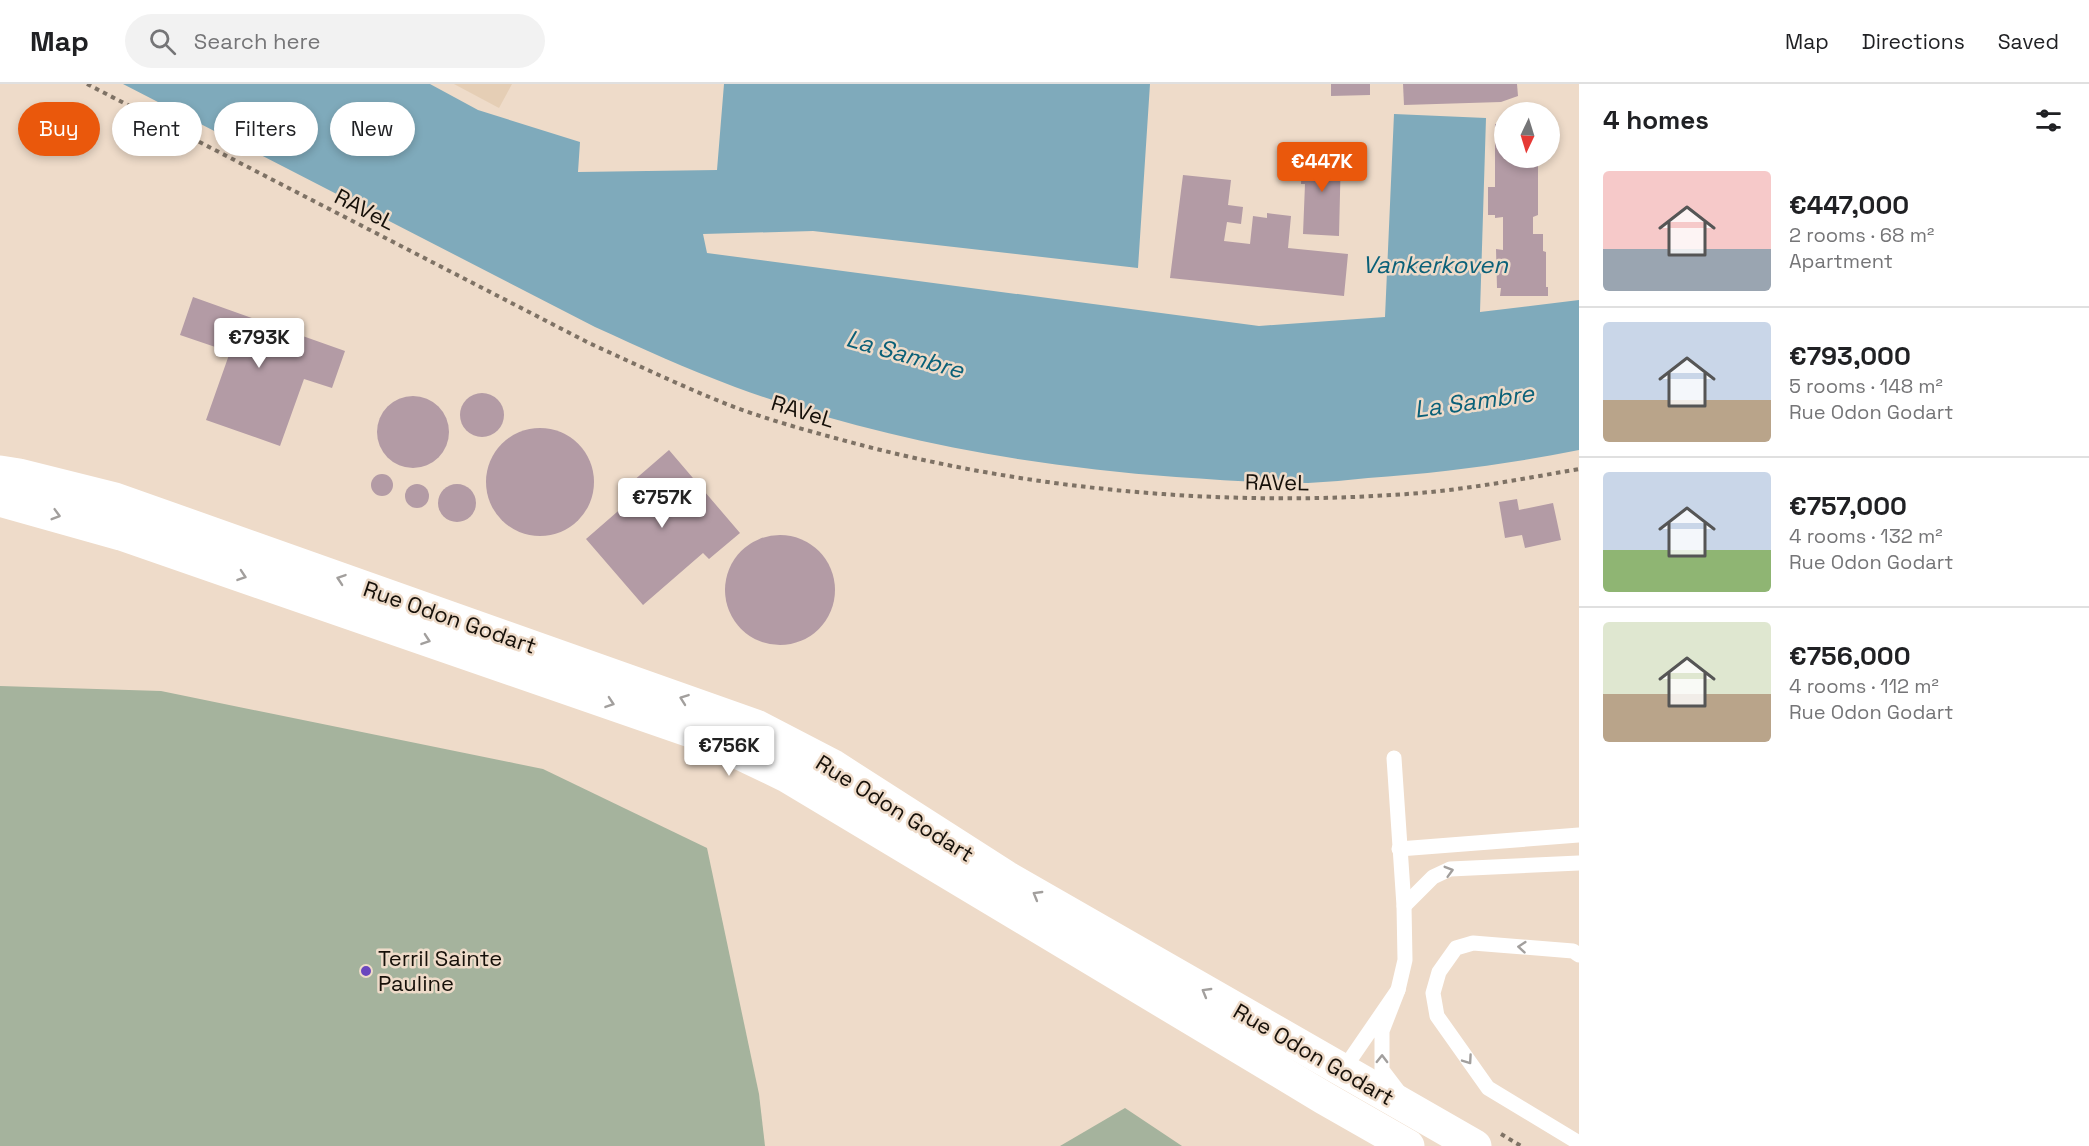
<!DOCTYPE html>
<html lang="en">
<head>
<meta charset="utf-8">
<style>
	:root { --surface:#fff; --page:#f2f2f2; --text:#202124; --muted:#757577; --line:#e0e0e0; --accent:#ea580c }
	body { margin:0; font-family:"Space Grotesk",sans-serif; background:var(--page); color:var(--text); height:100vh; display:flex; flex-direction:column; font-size:22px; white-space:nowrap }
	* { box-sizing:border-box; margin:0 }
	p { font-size:20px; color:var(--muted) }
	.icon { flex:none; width:33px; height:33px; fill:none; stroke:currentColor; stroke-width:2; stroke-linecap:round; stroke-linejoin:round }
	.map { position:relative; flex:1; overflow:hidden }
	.drawer { display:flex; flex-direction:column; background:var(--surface); width:510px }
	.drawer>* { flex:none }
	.guide { position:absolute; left:18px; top:18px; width:570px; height:54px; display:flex; gap:12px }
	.needle { width:39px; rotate:184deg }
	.buttons { position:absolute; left:1494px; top:18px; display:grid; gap:12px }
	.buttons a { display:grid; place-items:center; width:66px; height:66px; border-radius:50%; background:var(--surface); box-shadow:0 3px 9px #0003; font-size:30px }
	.price { position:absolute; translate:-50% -51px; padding:0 14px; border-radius:6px; background:#fff; color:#222; font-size:20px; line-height:39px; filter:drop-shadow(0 2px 3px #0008) }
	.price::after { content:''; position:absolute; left:50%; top:36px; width:18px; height:14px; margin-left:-9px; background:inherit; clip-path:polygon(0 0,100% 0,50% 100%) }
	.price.current { background:var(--accent); color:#fff }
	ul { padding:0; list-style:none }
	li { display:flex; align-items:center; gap:18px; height:150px; padding:0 24px }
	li+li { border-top:2px solid var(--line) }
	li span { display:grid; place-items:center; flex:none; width:168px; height:120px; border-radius:6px; color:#555 }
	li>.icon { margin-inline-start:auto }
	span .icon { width:72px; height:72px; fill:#fffc; stroke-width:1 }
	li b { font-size:26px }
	h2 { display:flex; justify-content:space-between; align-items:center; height:72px; padding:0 24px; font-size:26px }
	.chip { padding:0 21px; border-radius:27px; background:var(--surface); box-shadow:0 3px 9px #0003; font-size:21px; line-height:54px }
	.chip.current { background:var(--accent); color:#fff }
	header { display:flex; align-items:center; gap:36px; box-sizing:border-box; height:84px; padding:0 30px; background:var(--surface); border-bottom:2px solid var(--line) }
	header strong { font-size:28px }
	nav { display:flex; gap:33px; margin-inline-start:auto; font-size:21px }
	.search { width:420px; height:54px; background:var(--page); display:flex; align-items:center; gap:15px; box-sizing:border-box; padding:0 21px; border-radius:33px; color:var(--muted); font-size:22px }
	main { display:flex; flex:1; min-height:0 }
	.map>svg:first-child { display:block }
	.built { fill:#e5ceb5 }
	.green { fill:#a5b39d }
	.water { fill:#7faabb }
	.building { fill:#b39ba5 }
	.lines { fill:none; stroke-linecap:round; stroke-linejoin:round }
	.path { stroke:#7e7265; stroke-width:4; stroke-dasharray:4.5 4.5; stroke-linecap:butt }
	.lane { stroke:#fff; stroke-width:15 }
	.secondary { stroke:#fff; stroke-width:33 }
	.oneway { stroke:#a29f9d }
	.poi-dot { fill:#6a46be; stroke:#eedbc9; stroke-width:2 }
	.labels { text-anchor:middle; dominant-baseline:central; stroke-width:5; stroke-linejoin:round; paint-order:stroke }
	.street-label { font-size:22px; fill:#161009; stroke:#eedbc9 }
	.poi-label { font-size:22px; fill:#161009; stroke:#eedbc9; text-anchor:start }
	.water-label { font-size:24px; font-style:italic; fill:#0a6078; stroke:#eedbc9 }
</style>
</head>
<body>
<header>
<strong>Map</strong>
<div class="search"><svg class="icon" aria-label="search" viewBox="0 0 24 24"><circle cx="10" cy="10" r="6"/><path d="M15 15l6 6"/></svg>Search here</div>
<nav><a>Map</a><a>Directions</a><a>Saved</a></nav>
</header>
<main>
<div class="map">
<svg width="1579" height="1062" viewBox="0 0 1579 1062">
	<rect width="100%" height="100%" fill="#eedbc9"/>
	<path class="built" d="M454 0H512L499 24Z"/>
	<g class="green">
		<path d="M0 602 161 607 543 685 707 764 759 1010 765 1062H0Z"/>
		<path d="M1125 1024 1182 1062H1060Z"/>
	</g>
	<path class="water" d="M123 0H430L478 26 580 58 578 88 717 86 724 0H1150L1138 184 813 147 703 150 707 169 1259 242 1385 233 1394 30 1486 34 1480 228 1579 216V366C1509 380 1439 389 1368 394 1348 396 1328 398 1308 399 1264 399 1219 396 1176 393 1026 382 877 355 735 303 687 285 641 264 595 243Z"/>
	<g class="building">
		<path d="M1331 0H1370V11L1331 12Z"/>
		<path d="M1403 0H1517L1518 12 1501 18 1404 21Z"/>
		<path d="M1495 40H1504V74H1538V131L1533 133V150H1543V167L1546 168V203H1548V212H1500L1501 204H1497L1496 165 1503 166V133L1495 134V131H1488V103H1495Z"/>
		<path d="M1302 68H1341L1339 152 1303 150 1305 100H1301Z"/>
		<path d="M1183 91 1231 96 1228 121 1243 123 1241 140 1227 138 1224 157 1250 160 1253 132 1267 134V129L1291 132 1288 164 1348 170 1344 212 1170 194Z"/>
		<path d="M193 213 345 267 332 304 304 295 280 362 206 336 230 268 180 251Z"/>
		<circle cx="482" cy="331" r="22"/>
		<circle cx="413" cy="348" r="36"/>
		<circle cx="540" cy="398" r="54"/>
		<path d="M669 366 740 449 709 475 703 469 643 521 586 455 640 408 632 398Z"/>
		<circle cx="382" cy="401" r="11"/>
		<circle cx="417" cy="412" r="12"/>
		<circle cx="457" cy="419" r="19"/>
		<path d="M1517 415 1519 426 1553 419 1561 456 1525 464 1522 451 1505 454 1499 418Z"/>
		<circle cx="780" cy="506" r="55"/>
	</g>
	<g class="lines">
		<g class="path">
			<path d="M87 0 589 259C635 280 681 302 729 321 771 337 816 349 861 361 1037 407 1226 423 1407 410 1465 406 1522 395 1579 385"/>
			<path d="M1501 1050 1521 1062"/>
		</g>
		<g class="lane">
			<path d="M1394 674 1404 822 1405 876 1398 906"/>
			<path d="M1399 765 1579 751"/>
			<path d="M1404 822 1433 793 1450 785 1579 779"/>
			<path d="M1579 871 1573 867 1473 859 1456 864 1439 888 1433 909 1437 932 1488 1004 1579 1059"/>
			<path d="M1341 989 1398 906 1382 947V986L1398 1007"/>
		</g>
		<g class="secondary">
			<path d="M0 388 19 391 115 415 756 642 833 682 1006 793 1475 1062"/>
			<path d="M0 416 121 450 699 650 787 692 1324 1014 1408 1062"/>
		</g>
	</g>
	<defs><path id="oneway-chevron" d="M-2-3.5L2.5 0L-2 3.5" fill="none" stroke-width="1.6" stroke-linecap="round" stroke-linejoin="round" transform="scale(1.5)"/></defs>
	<g class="oneway">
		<use href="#oneway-chevron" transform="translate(56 431) rotate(16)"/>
		<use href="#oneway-chevron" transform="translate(242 492) rotate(19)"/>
		<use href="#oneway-chevron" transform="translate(341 495) rotate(-161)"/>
		<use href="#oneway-chevron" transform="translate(426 556) rotate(19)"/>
		<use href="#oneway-chevron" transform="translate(684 615) rotate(-160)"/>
		<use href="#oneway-chevron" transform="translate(610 619) rotate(19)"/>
		<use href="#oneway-chevron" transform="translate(1449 787) rotate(-16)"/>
		<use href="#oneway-chevron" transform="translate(1037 811) rotate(-150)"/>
		<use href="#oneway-chevron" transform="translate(1522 863) rotate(-175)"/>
		<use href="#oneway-chevron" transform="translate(1206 908) rotate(-150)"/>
		<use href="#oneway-chevron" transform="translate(1382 975) rotate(-89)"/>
		<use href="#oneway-chevron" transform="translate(1468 976) rotate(55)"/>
	</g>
	<circle class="poi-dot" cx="366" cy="887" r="6"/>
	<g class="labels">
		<g class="street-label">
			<text transform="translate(365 125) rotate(27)">RAVeL</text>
			<text transform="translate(803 327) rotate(17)">RAVeL</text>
			<text transform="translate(1277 398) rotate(1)">RAVeL</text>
			<text transform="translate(450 533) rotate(19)">Rue Odon Godart</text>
			<text transform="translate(895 724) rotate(32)">Rue Odon Godart</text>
			<text transform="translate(1314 970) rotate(30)">Rue Odon Godart</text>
		</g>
		<g class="poi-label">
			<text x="378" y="874">Terril Sainte<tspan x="378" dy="25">Pauline</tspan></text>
		</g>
		<g class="water-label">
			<text x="1435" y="180">Vankerkoven</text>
			<text transform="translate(905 270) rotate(16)">La Sambre</text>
			<text transform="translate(1474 317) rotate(-8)">La Sambre</text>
		</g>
	</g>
</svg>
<div class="buttons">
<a><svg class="needle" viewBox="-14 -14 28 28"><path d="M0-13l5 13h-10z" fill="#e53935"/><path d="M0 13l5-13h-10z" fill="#757577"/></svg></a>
</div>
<b class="price current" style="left:1322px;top:109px">€447K</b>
<b class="price" style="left:259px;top:285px">€793K</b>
<b class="price" style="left:662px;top:445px">€757K</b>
<b class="price" style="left:729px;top:693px">€756K</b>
<div class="guide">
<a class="chip current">Buy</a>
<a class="chip">Rent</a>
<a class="chip">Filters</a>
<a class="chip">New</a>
</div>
</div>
<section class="drawer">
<h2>4 homes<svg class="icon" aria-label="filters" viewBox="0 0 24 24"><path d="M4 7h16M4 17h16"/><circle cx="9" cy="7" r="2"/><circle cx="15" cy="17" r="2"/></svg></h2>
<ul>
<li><span style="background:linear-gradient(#f6c9c9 65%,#9aa5b1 0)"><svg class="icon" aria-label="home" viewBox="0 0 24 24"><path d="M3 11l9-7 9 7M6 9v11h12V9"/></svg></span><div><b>€447,000</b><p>2 rooms · 68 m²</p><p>Apartment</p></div></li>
<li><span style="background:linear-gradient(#c9d6e8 65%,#b9a48a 0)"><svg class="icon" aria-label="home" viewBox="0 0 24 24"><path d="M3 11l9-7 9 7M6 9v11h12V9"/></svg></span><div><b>€793,000</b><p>5 rooms · 148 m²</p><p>Rue Odon Godart</p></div></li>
<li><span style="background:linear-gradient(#c9d6e8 65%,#8fb573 0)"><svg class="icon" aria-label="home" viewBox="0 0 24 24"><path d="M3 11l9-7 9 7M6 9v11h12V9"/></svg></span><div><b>€757,000</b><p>4 rooms · 132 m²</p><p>Rue Odon Godart</p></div></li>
<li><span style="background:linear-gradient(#dfe7d0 60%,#b9a48a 0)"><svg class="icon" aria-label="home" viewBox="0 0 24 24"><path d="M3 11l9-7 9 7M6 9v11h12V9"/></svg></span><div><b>€756,000</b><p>4 rooms · 112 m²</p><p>Rue Odon Godart</p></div></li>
</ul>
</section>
</main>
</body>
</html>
